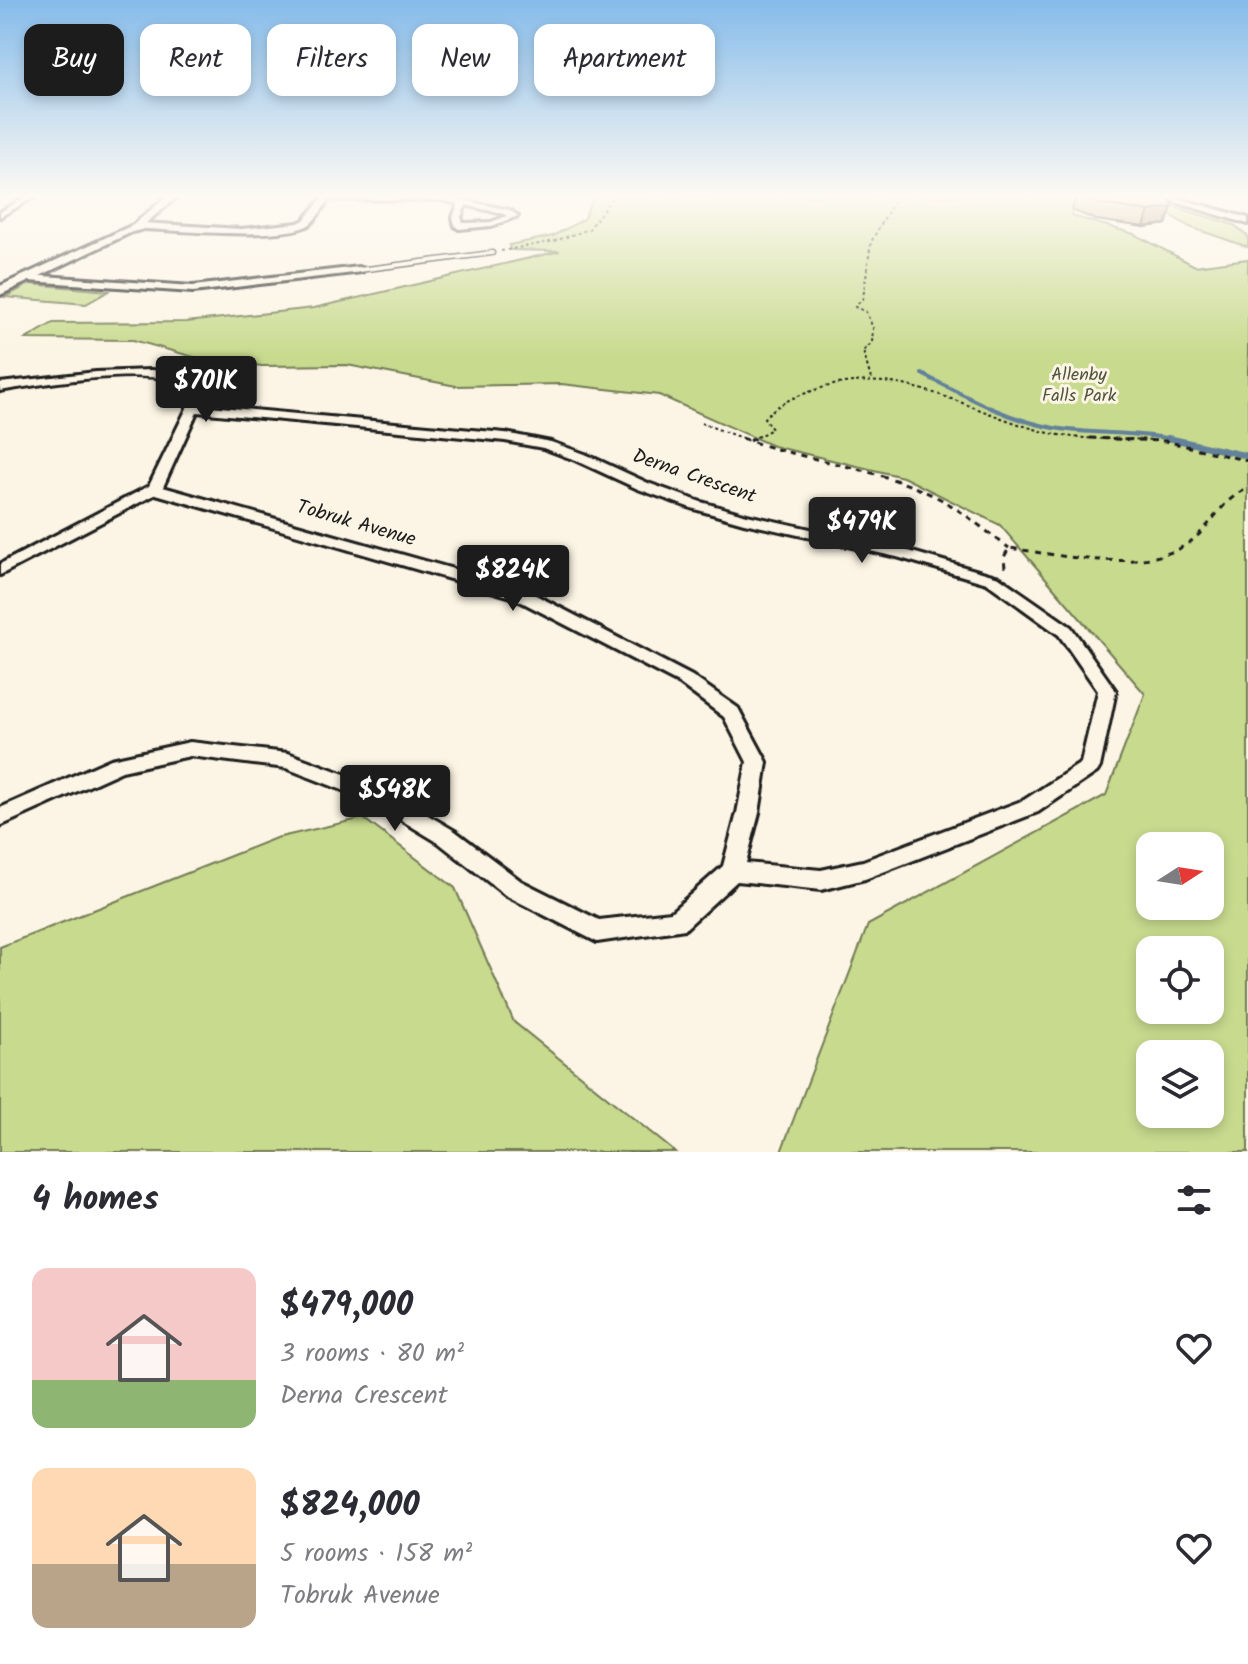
<!DOCTYPE html>
<html lang="en">
<head>
<meta charset="utf-8">
<style>
	:root { --surface:#fff; --page:#f7f7f7; --text:#2b2b33; --muted:#7c7c81; --accent:#1c1c1c }
	body { margin:0; font-family:Kalam,sans-serif; background:var(--page); color:var(--text); height:100vh; display:flex; flex-direction:column; font-size:30px; white-space:nowrap }
	* { box-sizing:border-box; margin:0 }
	p { font-size:26px; color:var(--muted) }
	.icon { flex:none; width:44px; height:44px; fill:none; stroke:currentColor; stroke-width:2; stroke-linecap:round; stroke-linejoin:round }
	.map { position:relative; height:1152px; overflow:hidden }
	.drawer { display:flex; flex-direction:column; background:var(--surface); flex:1 }
	.drawer>* { flex:none }
	.hud { position:absolute; left:24px; top:24px; width:800px; height:72px; display:flex; gap:16px }
	.needle { width:52px; rotate:78deg }
	.buttons { position:absolute; left:1136px; top:832px; display:grid; gap:16px }
	.buttons a { display:grid; place-items:center; width:88px; height:88px; border-radius:16px; background:var(--surface); box-shadow:0 4px 12px #0003; font-size:40px }
	.price { position:absolute; translate:-50% -68px; padding:0 18px; border-radius:8px; background:var(--accent); color:#fff; font-size:26px; line-height:52px; filter:drop-shadow(0 2px 4px #0008) }
	.price::after { content:''; position:absolute; left:50%; top:48px; width:24px; height:18px; margin-left:-12px; background:inherit; clip-path:polygon(0 0,100% 0,50% 100%) }
	.price.selected { background:#222; color:#fff }
	ul { padding:0; list-style:none }
	li { display:flex; align-items:center; gap:24px; height:200px; padding:0 32px }
	li span { display:grid; place-items:center; flex:none; width:224px; height:160px; border-radius:16px; color:#555 }
	li>.icon { margin-inline-start:auto }
	span .icon { width:96px; height:96px; fill:#fffc; stroke-width:1 }
	li b { font-size:34px }
	h2 { display:flex; justify-content:space-between; align-items:center; height:96px; padding:0 32px; font-size:34px }
	.pill { padding:0 28px; border-radius:16px; background:var(--surface); box-shadow:0 4px 12px #0003; font-size:28px; line-height:72px }
	.pill.selected { background:var(--accent); color:#fff }
	.map>svg:first-child { display:block }
	.green { fill:#c8da8e; stroke:#727b55; stroke-width:2; fill-rule:evenodd }
	.lines { fill:none; stroke-linecap:round; stroke-linejoin:round }
	.stream-far1 { stroke:#62819a; stroke-width:4 }
	.stream { stroke:#62819a; stroke-width:6 }
	.service-casing { stroke:#1c1c1c; stroke-width:7 }
	.minor-casing { stroke:#1c1c1c; stroke-width:6 }
	.tertiary-casing { stroke:#1c1c1c; stroke-width:6 }
	.secondary-casing { stroke:#1c1c1c; stroke-width:6 }
	.path-far1 { stroke:#1c1c1c; stroke-width:2; stroke-dasharray:3 3; stroke-linecap:butt }
	.path { stroke:#1c1c1c; stroke-width:3; stroke-dasharray:6 6; stroke-linecap:butt }
	.service { stroke:#fcf5e5; stroke-width:4 }
	.minor { fill:#fcf5e5; fill-rule:evenodd }
	.tertiary { fill:#fcf5e5; fill-rule:evenodd }
	.secondary { fill:#fcf5e5; fill-rule:evenodd }
	.wall { fill:#c3af84; stroke:#1c1c1c; stroke-width:2 }
	.shaded-wall { fill:#9f8e6b; stroke:#1c1c1c; stroke-width:2 }
	.building { fill:#e3cb99; stroke:#1c1c1c; stroke-width:2 }
	.labels { text-anchor:middle; dominant-baseline:central; stroke-width:6; stroke-linejoin:round; paint-order:stroke }
	.far-park-label { font-size:18px; fill:#50553e; stroke:#fcf5e5 }
	.street-label { font-size:20px; fill:#1c1c1c; stroke:#fcf5e5 }
</style>
</head>
<body>
<div class="map">
<svg width="1248" height="1152" viewBox="0 0 1248 1152">
	<rect width="100%" height="100%" fill="#fcf5e5"/>
	<filter id="ink" filterUnits="userSpaceOnUse"><feTurbulence type="fractalNoise" baseFrequency=".0125" numOctaves="2"/><feDisplacementMap in="SourceGraphic" scale="16" xChannelSelector="R" yChannelSelector="G"/><feConvolveMatrix kernelMatrix="1 2 1 2 8 2 1 2 1" color-interpolation-filters="sRGB"/></filter>
	<g filter="url(#ink)">
		<g class="green">
			<path d="M600 196H1139L1234 225 1248 236V247L1190 227 1158 208 1078 204 1071 209 1073 216 1134 234 1195 266 1248 259V1152H781L868 925 1106 795 1145 694 1000 525 903 477 773 446 659 395 561 384 456 386 347 365 262 366 201 359 133 340 26 339 53 323 186 322 314 308 560 251 510 250 509 245 553 236 584 219 591 202ZM1150 846H1210V906H1150ZM1150 950H1210V1010H1150ZM1150 1054H1210V1114H1150Z"/>
			<path d="M30 284 109 291 86 304 5 297Z"/>
			<path d="M363 818 455 888 514 1022 675 1152H0V947L276 838Z"/>
		</g>
		<g class="lines">
			<path class="stream-far1" d="M922 374C965 396 1006 419 1054 428 1095 435 1136 431 1177 440"/>
			<path class="stream" d="M1168 438 1248 456"/>
			<g class="service-casing">
				<path id="service" d="M359 270 492 253"/>
			</g>
			<g class="minor-casing">
				<g id="minor">
					<path d="M27 196H36L0 217V212Z"/>
					<path d="M324 196H443L510 210 518 216 492 226 459 229 455 226 453 217 458 204 442 200 329 199C324 207 317 218 310 224 288 241 175 230 144 229L140 226 144 223 241 229 298 223 304 220ZM466 205 504 214 507 216 491 222 463 223 461 217Z"/>
					<path d="M359 267 362 268V272L193 292 28 281 23 278 28 275 193 286Z"/>
					<path d="M151 370C171 372 189 372 201 390L199 405 505 433 551 442 585 454 648 483 701 502 747 515 905 550 999 577 1071 627 1116 691 1100 767 1097 772 1038 812 865 879 821 890 737 881 685 929 597 942 505 895 439 843 368 800 286 768 190 756 122 771 0 826V808L111 759 190 742 288 753 382 788 455 831 521 881 599 920 671 912 723 866 737 813 747 762 724 717 680 684 512 597 156 494 0 575V564L149 486 187 408 189 390C168 362 35 385 0 391V383L96 372ZM197 412 505 441 543 448 575 460 638 489 691 508 744 523 897 557 987 583 1059 635 1098 691 1081 763 1024 800 863 861 821 870 746 863 759 813 767 762 738 708 692 676 524 589 163 487Z"/>
				</g>
			</g>
			<g class="tertiary-casing">
				<path id="tertiary" d="M1155 196H1170L1248 218V224Z"/>
			</g>
			<g class="secondary-casing">
				<path id="secondary" d="M167 196H178L146 223 150 226 148 228 132 232 0 295V286L133 225Z"/>
			</g>
			<g class="path-far1">
				<path d="M501 251 555 241 589 229 613 196"/>
				<path d="M871 379 863 351 872 343 873 328 866 312 855 307 863 298 871 242 897 196"/>
				<path d="M701 423 747 440"/>
				<path d="M751 440 772 429 764 418C777 404 794 397 812 391 901 360 965 412 1049 433 1083 441 1119 438 1153 440"/>
			</g>
			<g class="path">
				<path d="M742 438C804 461 873 466 932 495 959 507 985 531 1009 548"/>
				<path d="M1090 438 1165 441 1248 461"/>
				<path d="M749 441 755 438"/>
				<path d="M1005 568 1004 557 1009 548C1061 555 1151 577 1195 538 1213 523 1224 497 1248 489"/>
			</g>
			<use href="#service" class="service"/>
			<use href="#minor" class="minor"/>
			<use href="#tertiary" class="tertiary"/>
			<use href="#secondary" class="secondary"/>
		</g>
		<path class="wall" d="M1076 196H1159L1172 207 1166 224 1144 227 1096 220 1072 210Z"/>
		<path class="shaded-wall" d="M1172 207 1166 224 1144 227 1149 211Z"/>
		<path class="building" d="M1081 196H1159L1172 201V207L1149 211 1100 204Z"/>
	</g>
	<linearGradient id="sky" x2="0" y2="1"><stop stop-color="#85bbea"/><stop offset="0.55" stop-color="#fefaf3"/><stop offset="1" stop-color="#fefaf3" stop-opacity="0"/></linearGradient>
	<rect width="1248" height="357" fill="url(#sky)"/>
	<g class="labels">
		<g class="far-park-label">
			<text x="1079" y="375">Allenby<tspan x="1079" dy="21">Falls Park</tspan></text>
		</g>
		<g class="street-label">
			<text transform="translate(694 477) rotate(19)">Derna Crescent</text>
			<text transform="translate(356 524) rotate(16)">Tobruk Avenue</text>
		</g>
	</g>
</svg>
<div class="buttons">
<a><svg class="needle" viewBox="-14 -14 28 28"><path d="M0-13l5 13h-10z" fill="#e53935"/><path d="M0 13l5-13h-10z" fill="#7c7c81"/></svg></a>
<a><svg class="icon" aria-label="locate" viewBox="0 0 24 24"><circle cx="12" cy="12" r="6"/><path d="M12 2v4M12 18v4M2 12h4M18 12h4"/></svg></a>
<a><svg class="icon" aria-label="layers" viewBox="0 0 24 24"><path d="M12 4l9 5-9 5-9-5zM3 14l9 5 9-5"/></svg></a>
</div>
<b class="price" style="left:206px;top:424px">$701K</b>
<b class="price selected" style="left:862px;top:565px">$479K</b>
<b class="price" style="left:513px;top:613px">$824K</b>
<b class="price" style="left:395px;top:833px">$548K</b>
<div class="hud">
<a class="pill selected">Buy</a>
<a class="pill">Rent</a>
<a class="pill">Filters</a>
<a class="pill">New</a>
<a class="pill">Apartment</a>
</div>
</div>
<section class="drawer">
<h2>4 homes<svg class="icon" aria-label="filters" viewBox="0 0 24 24"><path d="M4 7h16M4 17h16"/><circle cx="9" cy="7" r="2"/><circle cx="15" cy="17" r="2"/></svg></h2>
<ul>
<li><span style="background:linear-gradient(#f6c9c9 70%,#8fb573 0)"><svg class="icon" aria-label="home" viewBox="0 0 24 24"><path d="M3 11l9-7 9 7M6 9v11h12V9"/></svg></span><div><b>$479,000</b><p>3 rooms · 80 m²</p><p>Derna Crescent</p></div><svg class="icon" aria-label="heart" viewBox="0 0 24 24"><path d="M12 20l-8-8c-3-5 5-10 8-4 3-6 11-1 8 4z"/></svg></li>
<li><span style="background:linear-gradient(#ffd9b3 60%,#b9a48a 0)"><svg class="icon" aria-label="home" viewBox="0 0 24 24"><path d="M3 11l9-7 9 7M6 9v11h12V9"/></svg></span><div><b>$824,000</b><p>5 rooms · 158 m²</p><p>Tobruk Avenue</p></div><svg class="icon" aria-label="heart" viewBox="0 0 24 24"><path d="M12 20l-8-8c-3-5 5-10 8-4 3-6 11-1 8 4z"/></svg></li>
</ul>
</section>
</body>
</html>
